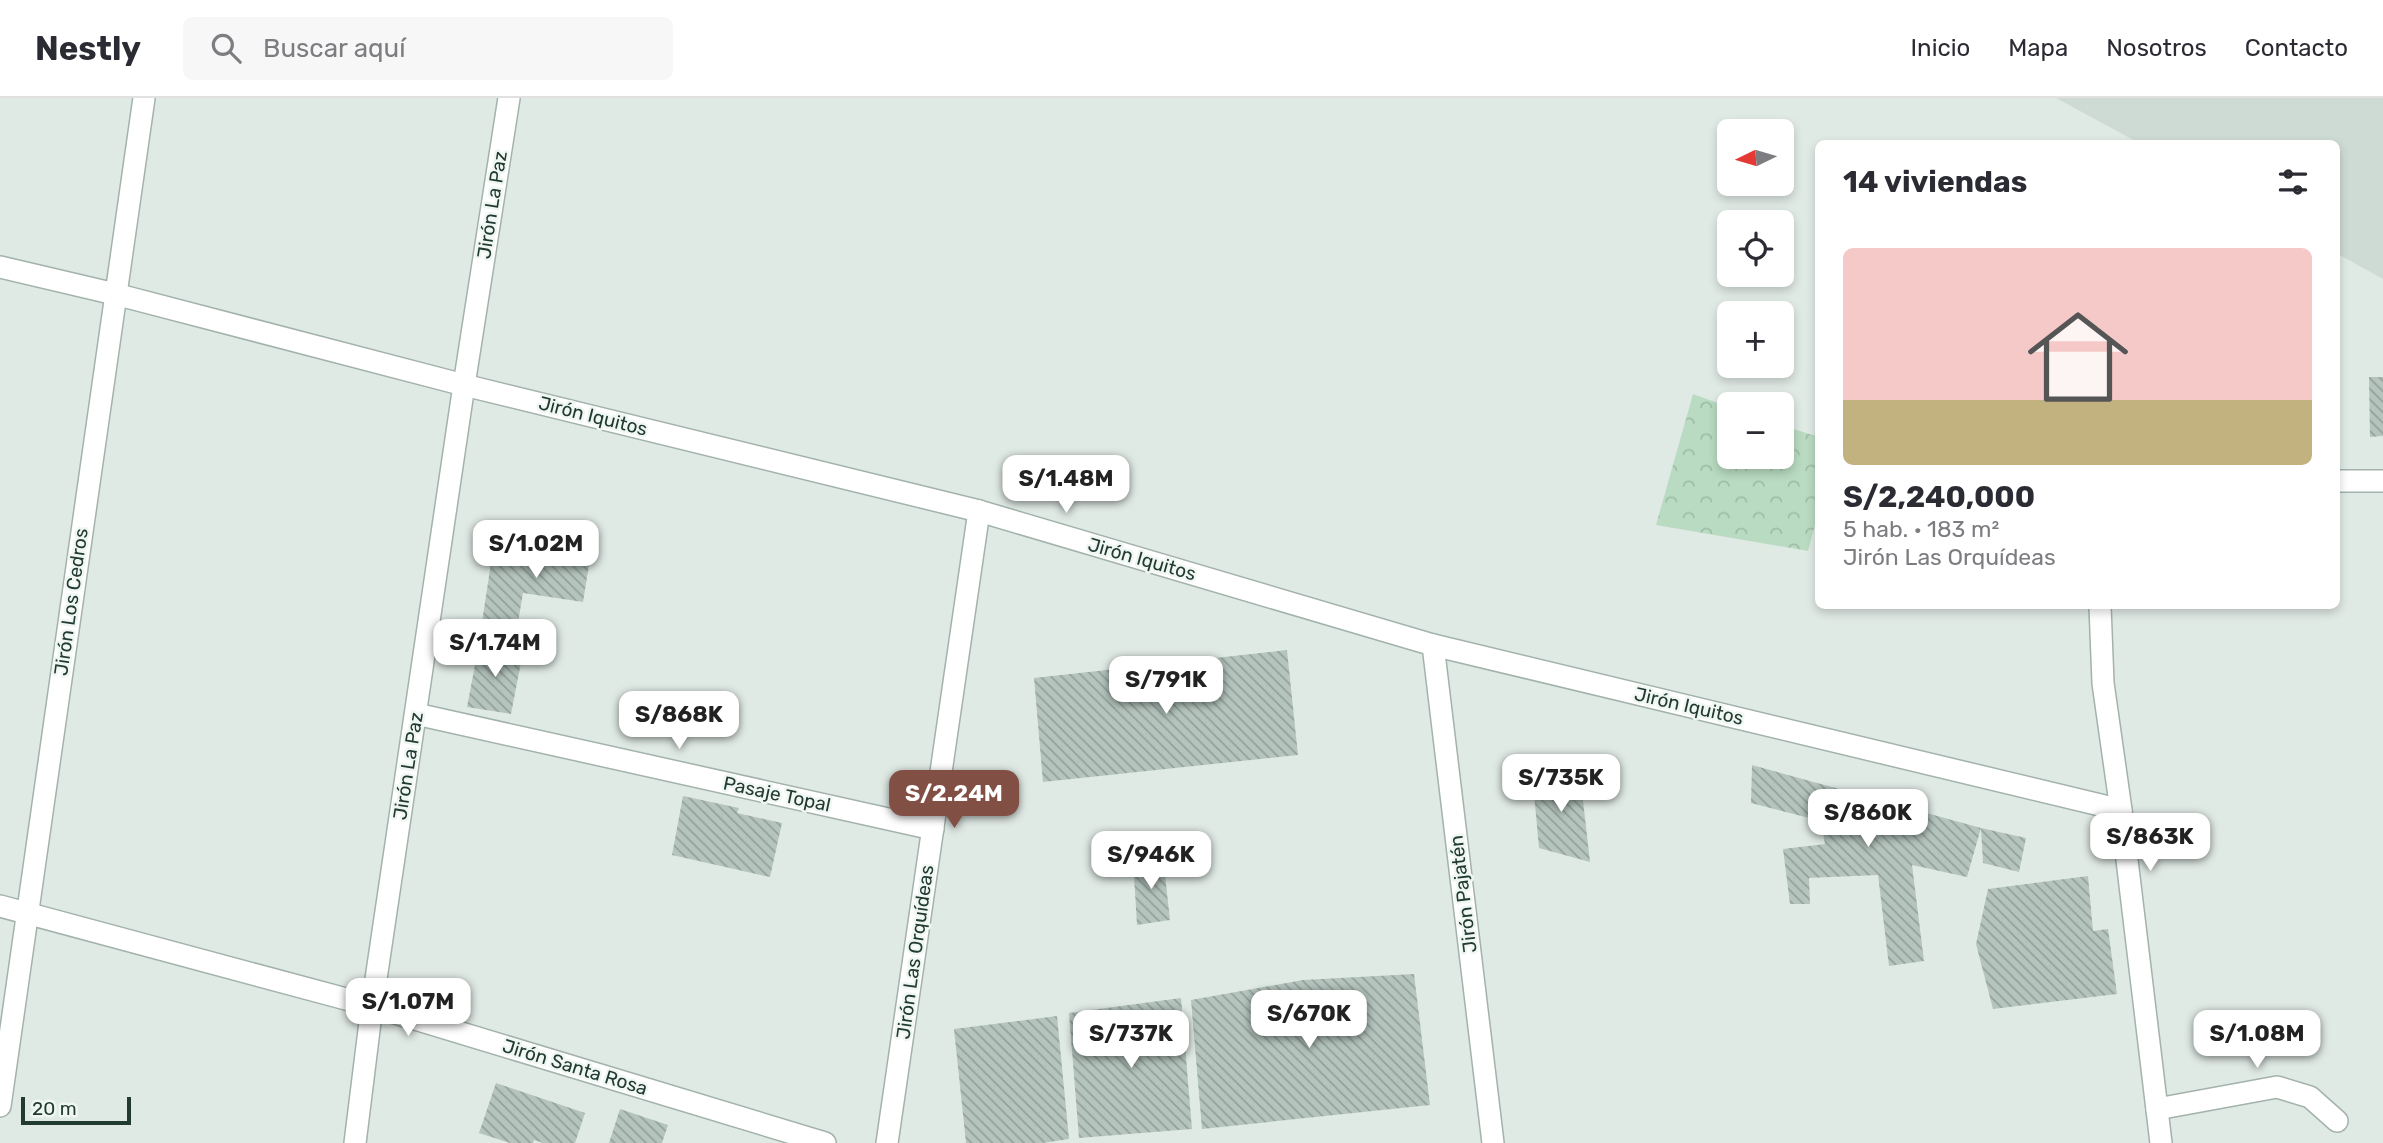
<!DOCTYPE html>
<html lang="es">
<head>
<meta charset="utf-8">
<style>
	:root { --surface:#fff; --page:#f7f7f7; --text:#2b2b33; --muted:#7c7c81; --line:#e1e1e2; --accent:#824f45 }
	body { margin:0; font-family:Rubik,sans-serif; background:var(--page); color:var(--text); height:100vh; display:flex; flex-direction:column; font-size:26px; white-space:nowrap }
	* { box-sizing:border-box; margin:0 }
	p { font-size:23px; color:var(--muted) }
	.icon { flex:none; width:38px; height:38px; fill:none; stroke:currentColor; stroke-width:2; stroke-linecap:round; stroke-linejoin:round }
	.map { position:relative; flex:1; overflow:hidden }
	.sheet { position:absolute; left:1815px; top:42px; width:525px; height:469px; display:flex; flex-direction:column; background:var(--surface); border-radius:10px; box-shadow:0 4px 10px #0003 }
	.sheet>* { flex:none }
	.needle { width:46px; rotate:265deg }
	.fabs { position:absolute; left:1717px; top:21px; display:grid; gap:14px }
	.fabs a { display:grid; place-items:center; width:77px; height:77px; border-radius:10px; background:var(--surface); box-shadow:0 4px 10px #0003; font-size:35px }
	.scale { position:absolute; left:21px; bottom:18px; width:110px; box-sizing:border-box; padding-left:7px; border:4px solid #213a32; border-top:0; font-size:19px; line-height:24px; white-space:nowrap; color:#213a32; -webkit-text-stroke:5px #f0f7f3; paint-order:stroke }
	.price { position:absolute; translate:-50% -60px; padding:0 16px; border-radius:14px; background:#fff; color:#222; font-size:23px; line-height:46px; filter:drop-shadow(0 2px 4px #0008) }
	.price::after { content:''; position:absolute; left:50%; top:42px; width:21px; height:16px; margin-left:-10px; background:inherit; clip-path:polygon(0 0,100% 0,50% 100%) }
	.price.on { background:var(--accent); color:#fff }
	ul { padding:0; list-style:none }
	li { display:grid; align-content:center; gap:14px; height:371px; padding:0 28px }
	li span { display:grid; place-items:center; height:217px; border-radius:10px; color:#555 }
	li>.icon { margin-inline-start:auto }
	span .icon { width:126px; height:126px; fill:#fffc; stroke-width:1 }
	li b { font-size:30px }
	h2 { display:flex; justify-content:space-between; align-items:center; height:84px; padding:0 28px; font-size:30px }
	header { display:flex; align-items:center; gap:42px; box-sizing:border-box; height:98px; padding:0 35px; background:var(--surface); border-bottom:2px solid var(--line) }
	header strong { font-size:33px }
	nav { display:flex; gap:38px; margin-inline-start:auto; font-size:24px }
	.search { width:490px; height:63px; background:var(--page); display:flex; align-items:center; gap:18px; box-sizing:border-box; padding:0 24px; border-radius:10px; color:var(--muted); font-size:26px }
	.map>svg:first-child { display:block }
	.built { fill:#cedad4 }
	.forest { fill:url(#forest-crowns) }
	.building { fill:url(#building-back-hatch) }
	.lines { fill:none; stroke-linecap:round; stroke-linejoin:round }
	.minor-casing { stroke:#a3b2ac; stroke-width:24 }
	.minor { stroke:#fff; stroke-width:21 }
	.labels { text-anchor:middle; dominant-baseline:central; stroke-width:5; stroke-linejoin:round; paint-order:stroke }
	.street-label { font-size:19px; fill:#213a32; stroke:#f0f7f3 }
</style>
</head>
<body>
<header>
<strong>Nestly</strong>
<div class="search"><svg class="icon" aria-label="search" viewBox="0 0 24 24"><circle cx="10" cy="10" r="6"/><path d="M15 15l6 6"/></svg>Buscar aquí</div>
<nav><a>Inicio</a><a>Mapa</a><a>Nosotros</a><a>Contacto</a></nav>
</header>
<div class="map">
<svg width="2383" height="1045" viewBox="0 0 2383 1045">
	<defs>
		<pattern id="forest-crowns" width="20" height="18" patternUnits="userSpaceOnUse" patternTransform="scale(1.75)"><rect width="20" height="18" fill="#b9dbc1"/><path d="M2 6a3 3 0 1 1 6 0M12 15a3 3 0 1 1 6 0" fill="none" stroke="#9fbda6"/></pattern>
		<pattern id="building-back-hatch" width="6" height="6" patternUnits="userSpaceOnUse" patternTransform="scale(1.75)"><rect width="6" height="6" fill="#b5c5be"/><path d="M-1 5l2 2M0 0l6 6M5-1l2 2" fill="none" stroke="#93a19b"/></pattern>
	</defs>
	<rect width="100%" height="100%" fill="#e0eae5"/>
	<path class="built" d="M2056 0H2383V181L2336 155V46L2139 45Z"/>
	<path class="forest" d="M1693 296 1729 309V359H1782V327L1818 339V415L1808 453 1656 427Z"/>
	<g class="building">
		<path d="M2369 279H2383V338L2370 339Z"/>
		<path d="M544 435 593 442 583 504 523 495 516 536 481 531 492 458 540 465Z"/>
		<path d="M479 546 523 554 511 616 467 609Z"/>
		<path d="M1287 552 1298 657 1043 684 1034 580Z"/>
		<path d="M1752 667 1981 730 1967 779 1912 767 1924 863 1889 868 1878 777 1809 780 1810 806H1790L1783 751 1825 746 1821 723 1751 705Z"/>
		<path d="M1532 674 1580 676 1590 764 1539 750Z"/>
		<path d="M683 698 739 710 737 715 782 725 770 779 672 757Z"/>
		<path d="M1981 730 2026 740 2019 774 1983 765Z"/>
		<path d="M1163 759 1170 822 1137 827 1133 761Z"/>
		<path d="M2088 778 2093 833 2108 831 2117 896 1993 911 1976 846 1988 791Z"/>
		<path d="M1414 876 1430 1007 1202 1031 1191 902 1303 882Z"/>
		<path d="M1181 900 1192 1031 1079 1040 1069 915Z"/>
		<path d="M1057 918 1069 1041 1043 1045H966L954 931Z"/>
		<path d="M496 985 585 1015 575 1045H543L534 1042 533 1045H510L479 1035Z"/>
		<path d="M620 1011 668 1027 662 1045H609Z"/>
	</g>
	<g class="lines">
		<g class="minor-casing">
			<g id="minor">
				<path d="M0 169 115 196 464 287 979 413 1433 547 2121 712"/>
				<path d="M2336 383H2383"/>
				<path d="M2100 508 2103 585 2121 712 2161 1045"/>
				<path d="M1433 547 1493 1045"/>
				<path d="M416 616 933 731"/>
				<path d="M0 808 372 908 825 1045"/>
				<path d="M0 1008 144 0"/>
				<path d="M2157 1011 2277 989 2310 999 2337 1023"/>
				<path d="M355 1045 372 908 464 287 509 0"/>
				<path d="M887 1045 979 413"/>
			</g>
		</g>
		<use href="#minor" class="minor"/>
	</g>
	<g class="labels">
		<g class="street-label">
			<text transform="translate(492 107) rotate(-81)">Jirón La Paz</text>
			<text transform="translate(593 318) rotate(14)">Jirón Iquitos</text>
			<text transform="translate(1142 461) rotate(16)">Jirón Iquitos</text>
			<text transform="translate(71 504) rotate(-82)">Jirón Los Cedros</text>
			<text transform="translate(1689 608) rotate(13)">Jirón Iquitos</text>
			<text transform="translate(408 668) rotate(-81)">Jirón La Paz</text>
			<text transform="translate(777 696) rotate(12)">Pasaje Topal</text>
			<text transform="translate(1463 796) rotate(-97)">Jirón Pajatén</text>
			<text transform="translate(915 854) rotate(-82)">Jirón Las Orquídeas</text>
			<text transform="translate(575 969) rotate(17)">Jirón Santa Rosa</text>
		</g>
	</g>
</svg>
<div class="fabs">
<a><svg class="needle" viewBox="-14 -14 28 28"><path d="M0-13l5 13h-10z" fill="#e53935"/><path d="M0 13l5-13h-10z" fill="#7c7c81"/></svg></a>
<a><svg class="icon" aria-label="locate" viewBox="0 0 24 24"><circle cx="12" cy="12" r="6"/><path d="M12 2v4M12 18v4M2 12h4M18 12h4"/></svg></a>
<a>+</a>
<a>−</a>
</div>
<div class="scale">20 m</div>
<b class="price" style="left:1066px;top:417px">S/1.48M</b>
<b class="price" style="left:536px;top:482px">S/1.02M</b>
<b class="price" style="left:495px;top:581px">S/1.74M</b>
<b class="price" style="left:1166px;top:618px">S/791K</b>
<b class="price" style="left:679px;top:653px">S/868K</b>
<b class="price" style="left:1561px;top:716px">S/735K</b>
<b class="price on" style="left:954px;top:732px">S/2.24M</b>
<b class="price" style="left:1868px;top:751px">S/860K</b>
<b class="price" style="left:2150px;top:775px">S/863K</b>
<b class="price" style="left:1151px;top:793px">S/946K</b>
<b class="price" style="left:408px;top:940px">S/1.07M</b>
<b class="price" style="left:1309px;top:952px">S/670K</b>
<b class="price" style="left:1131px;top:972px">S/737K</b>
<b class="price" style="left:2257px;top:972px">S/1.08M</b>
<section class="sheet">
<h2>14 viviendas<svg class="icon" aria-label="filters" viewBox="0 0 24 24"><path d="M4 7h16M4 17h16"/><circle cx="9" cy="7" r="2"/><circle cx="15" cy="17" r="2"/></svg></h2>
<ul>
<li><span style="background:linear-gradient(#f6c9c9 70%,#c2b280 0)"><svg class="icon" aria-label="home" viewBox="0 0 24 24"><path d="M3 11l9-7 9 7M6 9v11h12V9"/></svg></span><div><b>S/2,240,000</b><p>5 hab. · 183 m²</p><p>Jirón Las Orquídeas</p></div></li>
</ul>
</section>
</div>
</body>
</html>
